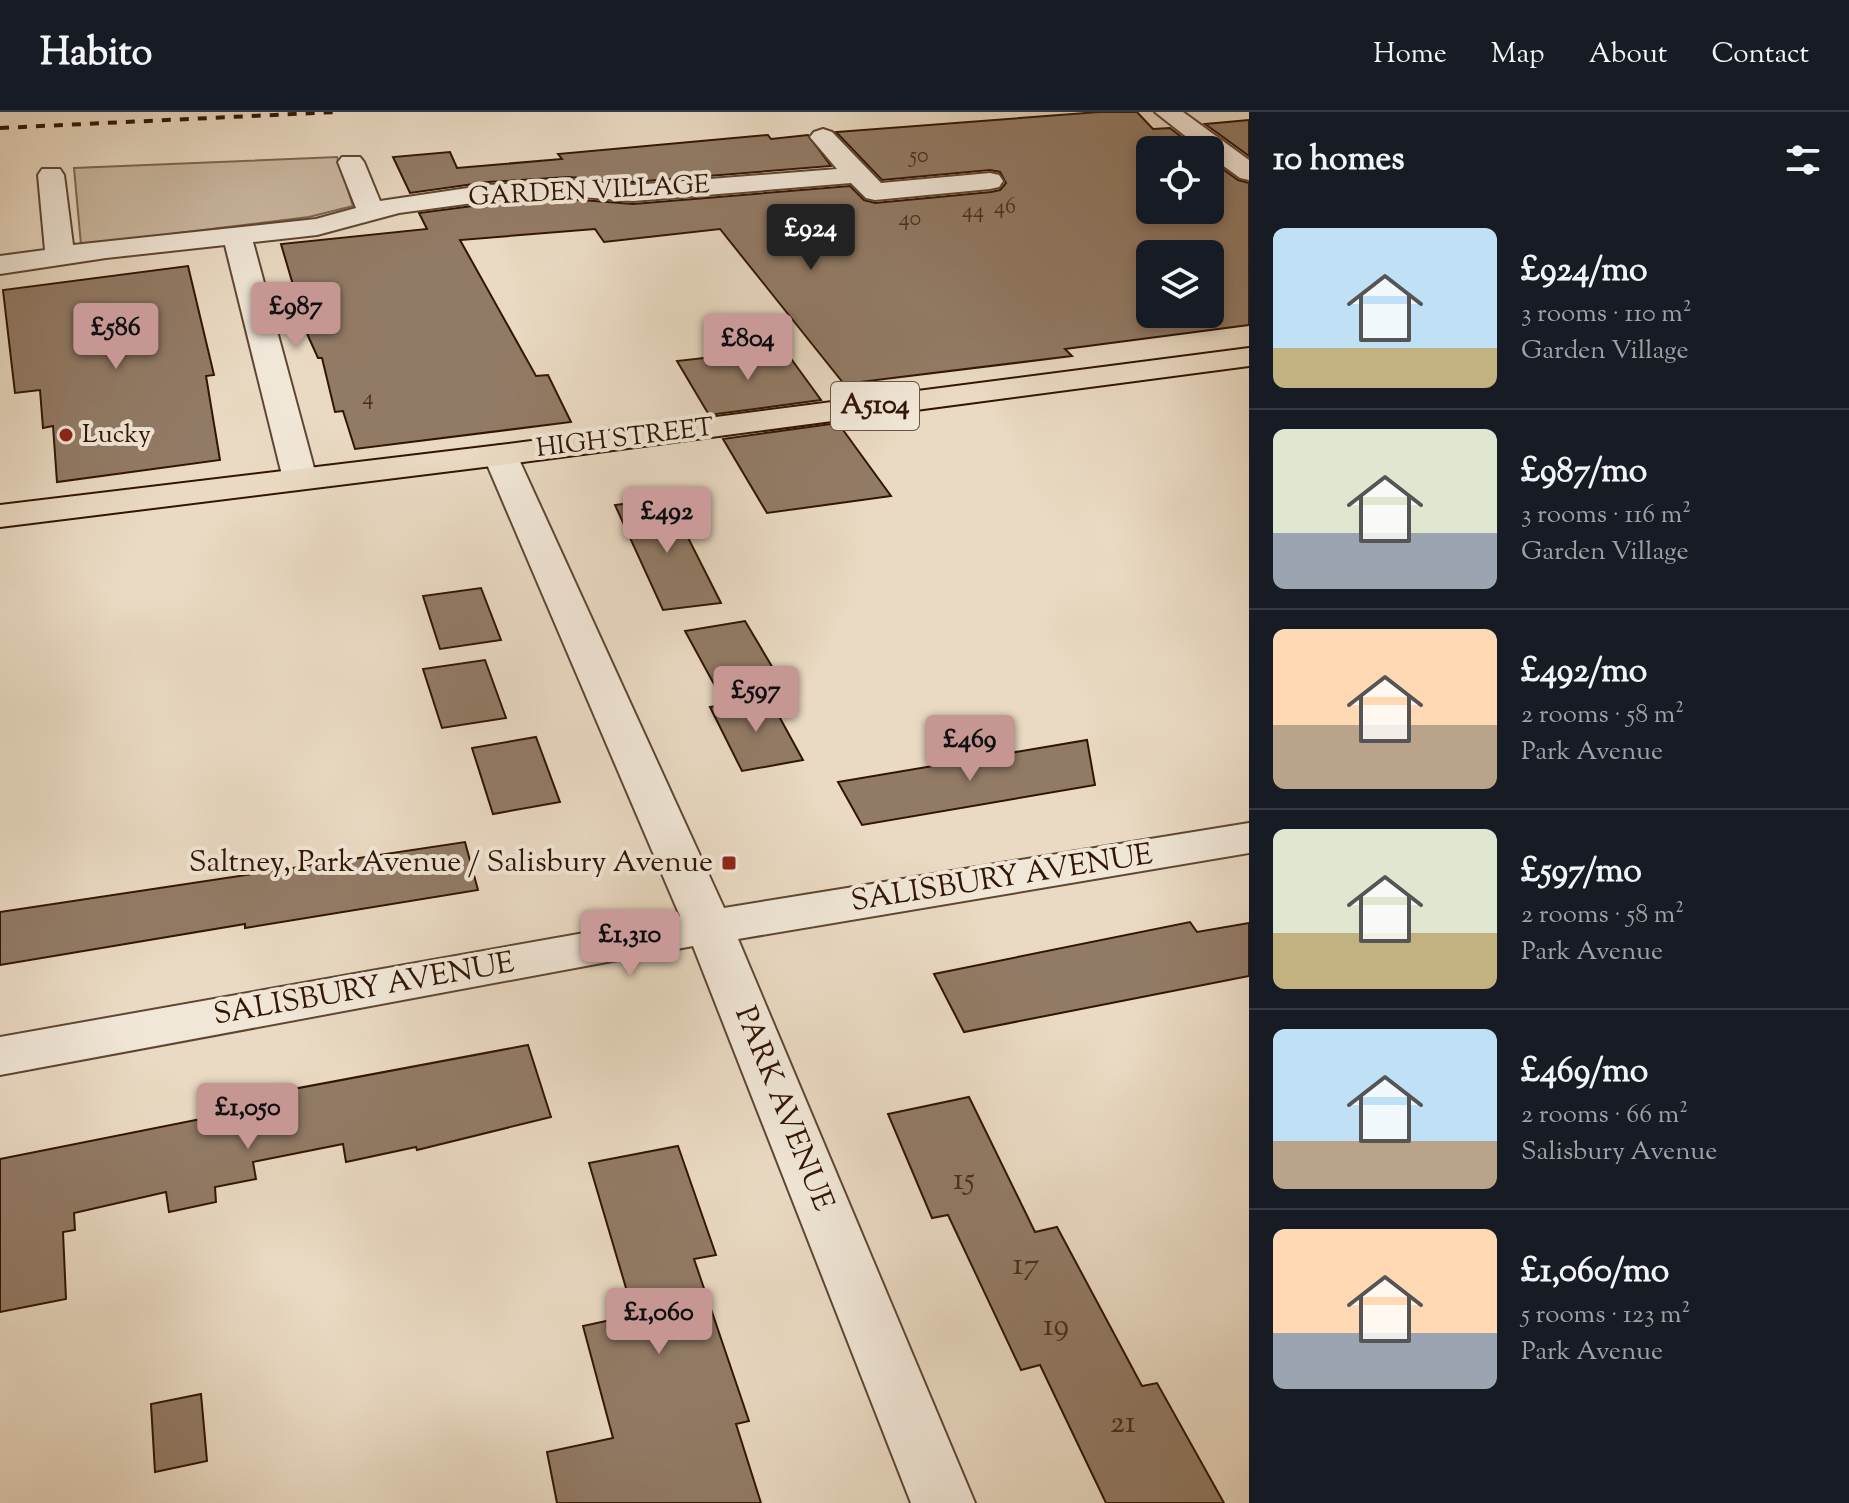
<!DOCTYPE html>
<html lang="en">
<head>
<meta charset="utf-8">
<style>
	:root { --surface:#171b24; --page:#20242c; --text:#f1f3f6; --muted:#9ea1a6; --line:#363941; --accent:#c59692 }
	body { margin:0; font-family:"Sorts Mill Goudy",serif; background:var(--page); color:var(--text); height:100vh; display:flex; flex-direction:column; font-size:30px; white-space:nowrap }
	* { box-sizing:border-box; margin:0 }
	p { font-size:26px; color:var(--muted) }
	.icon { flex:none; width:44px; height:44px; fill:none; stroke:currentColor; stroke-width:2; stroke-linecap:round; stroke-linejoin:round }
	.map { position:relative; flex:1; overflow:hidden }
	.drawer { display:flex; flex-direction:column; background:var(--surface); width:600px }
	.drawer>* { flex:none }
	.controls { position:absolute; left:1136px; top:24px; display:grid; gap:16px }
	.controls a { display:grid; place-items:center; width:88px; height:88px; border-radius:12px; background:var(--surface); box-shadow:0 4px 12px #0003; font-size:40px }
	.price { position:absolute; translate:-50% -68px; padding:0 18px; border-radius:8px; background:var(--accent); color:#111; font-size:26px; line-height:52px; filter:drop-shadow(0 2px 4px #0008) }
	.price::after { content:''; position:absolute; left:50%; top:48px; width:24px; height:18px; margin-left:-12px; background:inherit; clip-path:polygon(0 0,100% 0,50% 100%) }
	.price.active { background:#222; color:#fff }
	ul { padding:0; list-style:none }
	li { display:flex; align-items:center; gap:24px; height:200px; padding:0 24px }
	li+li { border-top:2px solid var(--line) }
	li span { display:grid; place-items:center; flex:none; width:224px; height:160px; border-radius:12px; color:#555 }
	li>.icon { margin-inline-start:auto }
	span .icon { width:96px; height:96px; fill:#fffc; stroke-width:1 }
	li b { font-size:34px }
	h2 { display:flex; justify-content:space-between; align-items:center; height:96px; padding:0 24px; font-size:34px }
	header { display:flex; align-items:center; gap:48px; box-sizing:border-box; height:112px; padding:0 40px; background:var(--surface); border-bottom:2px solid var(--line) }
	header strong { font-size:38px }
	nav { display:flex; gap:44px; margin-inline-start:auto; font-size:28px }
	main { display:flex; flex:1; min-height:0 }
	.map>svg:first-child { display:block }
	.green { fill:#cbb9a2; stroke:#7e6752; stroke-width:2 }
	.building { fill:#927b66; stroke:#321502; stroke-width:2; fill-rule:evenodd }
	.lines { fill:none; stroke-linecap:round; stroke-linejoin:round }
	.street-casing { stroke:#604632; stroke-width:4 }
	.primary-casing { stroke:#321502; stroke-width:4 }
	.street { fill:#f1e7d8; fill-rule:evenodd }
	.primary { fill:#eadac3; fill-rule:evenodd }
	.rail { stroke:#321502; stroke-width:4; stroke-dasharray:9 9; stroke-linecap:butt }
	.poi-dot { fill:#8f2418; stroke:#f1e7d8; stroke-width:3 }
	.labels { text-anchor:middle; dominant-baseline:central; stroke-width:8; stroke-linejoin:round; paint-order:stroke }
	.far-number-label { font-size:22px; fill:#4a2e1b }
	.far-street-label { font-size:26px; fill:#321502; stroke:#f1e7d8 }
	.far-poi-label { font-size:26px; fill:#321502; stroke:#f1e7d8; text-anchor:start }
	.shield { fill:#f1e7d8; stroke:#6b5442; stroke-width:2 }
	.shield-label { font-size:28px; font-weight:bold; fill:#321502 }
	.poi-label { font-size:30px; fill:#321502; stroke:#f1e7d8; text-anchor:end }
	.street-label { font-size:30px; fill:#321502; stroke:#f1e7d8 }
	.near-number-label { font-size:32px; fill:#4a2e1b }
</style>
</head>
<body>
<header>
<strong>Habito</strong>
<nav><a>Home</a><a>Map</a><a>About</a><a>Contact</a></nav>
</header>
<main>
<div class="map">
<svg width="1249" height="1391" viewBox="0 0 1249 1391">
	<rect width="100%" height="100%" fill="#eadac3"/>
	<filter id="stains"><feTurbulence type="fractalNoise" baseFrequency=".0025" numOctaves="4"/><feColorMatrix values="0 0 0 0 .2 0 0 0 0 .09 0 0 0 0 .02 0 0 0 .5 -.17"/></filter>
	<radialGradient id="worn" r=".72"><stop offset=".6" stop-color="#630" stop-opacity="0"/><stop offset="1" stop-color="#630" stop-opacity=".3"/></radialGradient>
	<path class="green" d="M337 45 353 94 309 105 81 133 74 56Z"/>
	<g class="building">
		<path d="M1099 0H1137L1153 17 1170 16 1198 38H1150V98H1210V48L1238 68 1249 71V213L1065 237 1072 244 844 272 720 117 604 130 595 117 460 128 536 264 548 263 571 310 355 337 343 299 335 300 322 246H318L308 224 281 132 427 117 419 101 488 92 569 87 633 92 850 74 864 88 875 91 991 80 1000 78 1006 71 1000 60 990 58 882 68 836 20ZM1150 142H1210V202H1150Z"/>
		<path d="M1249 8V44L1205 12Z"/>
		<path d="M768 23 771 27 808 23 831 54 633 70 569 65 488 70 410 81 393 45 450 40 457 56 562 47 558 42Z"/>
		<path d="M188 154 214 263 206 264 220 348 57 370 53 314 43 316 40 278 15 281 3 178Z"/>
		<path d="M784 237 821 288 709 303 677 249Z"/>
		<path d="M838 311 891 384 767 401 723 327Z"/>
		<path d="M668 386 721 491 663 498 615 393Z"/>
		<path d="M481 476 501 528 440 537 423 484Z"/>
		<path d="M745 509 777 563 715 574 685 519Z"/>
		<path d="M485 548 506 606 442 616 423 557Z"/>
		<path d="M769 586 803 648 742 659 710 595Z"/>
		<path d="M536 625 560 690 493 702 472 636Z"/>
		<path d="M1087 628 1095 673 862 713 838 670Z"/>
		<path d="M465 730 478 778 245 816V812L0 853V800Z"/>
		<path d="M1190 810 1197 820 1249 811V864L964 920 934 862Z"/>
		<path d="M528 933 551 1005 417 1038 416 1035 346 1050 343 1032 253 1050 256 1067 215 1075 216 1090 169 1100 166 1080 74 1101 75 1118 63 1120 66 1187 0 1200V1047L226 1002 224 990Z"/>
		<path d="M969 985 1035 1120 1057 1115 1142 1274 1157 1271 1224 1391H1106L1040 1253 1021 1258 948 1103 932 1106 888 1002Z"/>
		<path d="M678 1034 716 1143 694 1147 749 1309 736 1312 761 1391H557L547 1340 613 1326 583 1214 634 1203 589 1051Z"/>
		<path d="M201 1282 207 1349 155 1360 151 1292Z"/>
	</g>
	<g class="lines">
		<g class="street-casing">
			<g id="street">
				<path d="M1155 0H1183L1249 48V68L1240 66 1210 44V38H1203Z"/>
				<path d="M823 17 832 20 881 71 990 61 999 63 1003 69 999 75 990 77 875 88 866 86 851 71 633 89 569 84 488 89 399 101 317 123 253 130 317 367 312 374 300 377 288 374 283 367 225 133 106 146 0 162V144L45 138 38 63 42 57H60L64 63 73 133 316 107 356 96 338 50 342 45H360L364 50 380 89 488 73 569 68 633 73 837 57 810 25 814 20Z"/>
				<path d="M500 333 512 336 517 343 724 796 1249 711V741L738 827 975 1391H911L693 834 0 963V925L680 804 483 343 488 336Z"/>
			</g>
		</g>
		<g class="primary-casing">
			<path id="primary" d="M1249 236V254L500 353 0 415V393L500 333Z"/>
		</g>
		<use href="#street" class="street"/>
		<use href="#primary" class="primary"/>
		<path class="rail" d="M0 16 336 0"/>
	</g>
	<g class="poi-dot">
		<circle cx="66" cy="323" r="8"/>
		<rect x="721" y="743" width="16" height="16" rx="4"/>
	</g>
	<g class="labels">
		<g class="far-number-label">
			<text x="919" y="45">50</text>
			<text x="1005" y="96">46</text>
			<text x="973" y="100">44</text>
			<text x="910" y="108">40</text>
			<text x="368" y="287">4</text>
		</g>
		<g class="far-street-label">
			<text transform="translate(589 80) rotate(-3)">GARDEN VILLAGE</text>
			<text transform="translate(625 327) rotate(-7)">HIGH STREET</text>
		</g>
		<g class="far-poi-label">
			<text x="82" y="323">Lucky</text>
		</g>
		<rect class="shield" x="831" y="270" width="88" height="48" rx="6"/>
		<g class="shield-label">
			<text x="875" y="294">A5104</text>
		</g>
		<g class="poi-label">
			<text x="713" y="751">Saltney, Park Avenue / Salisbury Avenue</text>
		</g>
		<g class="street-label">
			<text transform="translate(1002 767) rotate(-9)">SALISBURY AVENUE</text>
			<text transform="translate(364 878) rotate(-10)">SALISBURY AVENUE</text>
			<text transform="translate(783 997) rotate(68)">PARK AVENUE</text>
		</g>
		<g class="near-number-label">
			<text x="964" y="1069">15</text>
			<text x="1026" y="1154">17</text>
			<text x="1056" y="1215">19</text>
			<text x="1123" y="1312">21</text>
		</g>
	</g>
	<rect width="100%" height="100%" filter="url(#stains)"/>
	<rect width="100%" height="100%" fill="url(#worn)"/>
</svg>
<div class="controls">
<a><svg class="icon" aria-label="locate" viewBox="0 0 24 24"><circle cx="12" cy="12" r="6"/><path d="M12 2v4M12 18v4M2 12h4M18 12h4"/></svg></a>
<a><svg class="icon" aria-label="layers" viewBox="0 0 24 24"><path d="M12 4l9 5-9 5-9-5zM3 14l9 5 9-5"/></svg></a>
</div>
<b class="price active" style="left:811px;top:160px">£924</b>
<b class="price" style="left:296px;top:238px">£987</b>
<b class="price" style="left:116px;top:259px">£586</b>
<b class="price" style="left:748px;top:270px">£804</b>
<b class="price" style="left:667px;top:443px">£492</b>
<b class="price" style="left:756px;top:622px">£597</b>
<b class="price" style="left:970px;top:671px">£469</b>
<b class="price" style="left:630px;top:866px">£1,310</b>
<b class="price" style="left:248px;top:1039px">£1,050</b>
<b class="price" style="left:659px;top:1244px">£1,060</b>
</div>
<section class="drawer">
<h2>10 homes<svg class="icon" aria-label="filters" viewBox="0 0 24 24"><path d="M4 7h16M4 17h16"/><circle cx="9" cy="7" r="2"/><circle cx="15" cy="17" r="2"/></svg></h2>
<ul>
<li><span style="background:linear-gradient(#bfe0f5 75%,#c2b280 0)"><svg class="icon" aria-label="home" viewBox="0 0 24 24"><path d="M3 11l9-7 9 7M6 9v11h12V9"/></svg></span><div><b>£924/mo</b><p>3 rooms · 110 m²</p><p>Garden Village</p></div></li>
<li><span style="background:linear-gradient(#dfe7d0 65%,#9aa5b1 0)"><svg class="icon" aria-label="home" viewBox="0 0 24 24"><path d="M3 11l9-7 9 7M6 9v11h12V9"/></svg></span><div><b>£987/mo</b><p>3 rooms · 116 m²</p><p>Garden Village</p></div></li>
<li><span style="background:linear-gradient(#ffd9b3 60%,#b9a48a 0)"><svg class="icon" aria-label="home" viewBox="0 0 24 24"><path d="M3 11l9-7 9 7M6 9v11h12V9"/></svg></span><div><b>£492/mo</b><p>2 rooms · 58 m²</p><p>Park Avenue</p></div></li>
<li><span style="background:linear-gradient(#dfe7d0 65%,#c2b280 0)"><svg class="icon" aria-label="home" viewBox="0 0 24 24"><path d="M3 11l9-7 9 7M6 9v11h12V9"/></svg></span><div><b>£597/mo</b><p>2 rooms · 58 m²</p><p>Park Avenue</p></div></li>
<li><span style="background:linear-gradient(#bfe0f5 70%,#b9a48a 0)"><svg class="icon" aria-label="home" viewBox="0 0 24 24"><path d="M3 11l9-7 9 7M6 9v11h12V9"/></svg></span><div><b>£469/mo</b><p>2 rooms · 66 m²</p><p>Salisbury Avenue</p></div></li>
<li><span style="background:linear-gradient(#ffd9b3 65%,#9aa5b1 0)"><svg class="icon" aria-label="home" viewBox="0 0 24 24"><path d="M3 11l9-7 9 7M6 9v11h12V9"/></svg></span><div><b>£1,060/mo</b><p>5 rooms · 123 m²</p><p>Park Avenue</p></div></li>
</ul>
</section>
</main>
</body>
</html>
